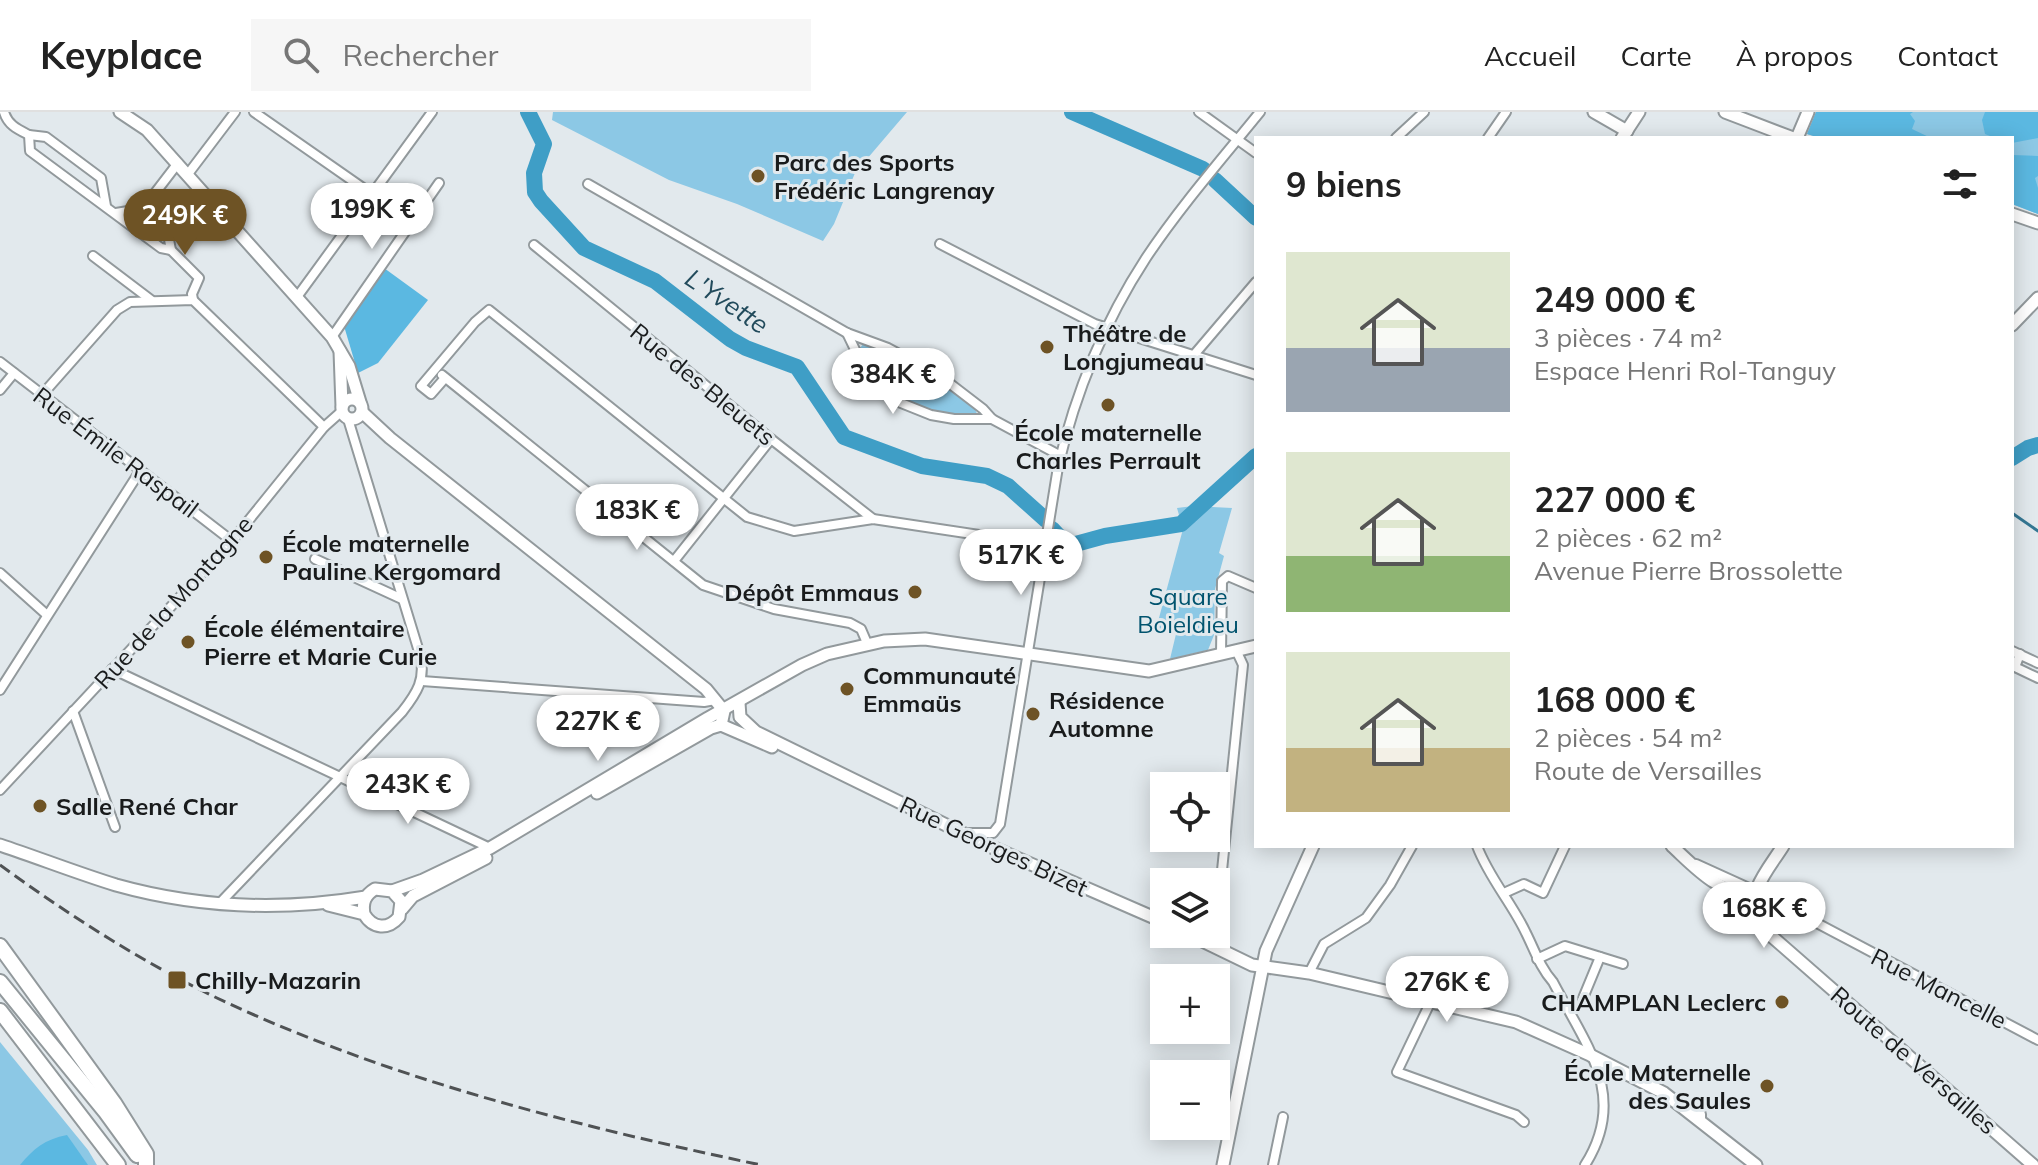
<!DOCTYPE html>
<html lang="fr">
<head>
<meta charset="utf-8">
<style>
	:root { --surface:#fff; --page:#f6f6f6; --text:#222; --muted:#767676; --line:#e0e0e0; --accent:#6e5325 }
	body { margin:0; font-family:Mulish,sans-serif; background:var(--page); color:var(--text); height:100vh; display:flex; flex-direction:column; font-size:30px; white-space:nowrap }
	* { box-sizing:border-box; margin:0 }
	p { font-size:26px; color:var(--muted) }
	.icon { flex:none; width:44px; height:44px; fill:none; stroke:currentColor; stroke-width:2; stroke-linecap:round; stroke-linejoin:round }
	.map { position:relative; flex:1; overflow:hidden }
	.details { position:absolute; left:1254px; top:24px; width:760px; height:712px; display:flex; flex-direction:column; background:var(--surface); border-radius:0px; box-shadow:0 4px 20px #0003 }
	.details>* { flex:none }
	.tools { position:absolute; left:1150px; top:660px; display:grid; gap:16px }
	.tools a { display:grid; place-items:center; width:80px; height:80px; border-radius:0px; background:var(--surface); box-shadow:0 4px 20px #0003; font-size:40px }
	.price { position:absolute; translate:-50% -68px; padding:0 18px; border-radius:28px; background:#fff; color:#222; font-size:26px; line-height:52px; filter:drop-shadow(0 2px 4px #0008) }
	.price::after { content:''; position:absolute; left:50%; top:48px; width:24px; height:18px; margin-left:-12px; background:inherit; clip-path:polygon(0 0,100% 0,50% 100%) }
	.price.current { background:var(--accent); color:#fff }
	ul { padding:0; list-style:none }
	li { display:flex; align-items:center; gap:24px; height:200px; padding:0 32px }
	li span { display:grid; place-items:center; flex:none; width:224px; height:160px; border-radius:0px; color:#555 }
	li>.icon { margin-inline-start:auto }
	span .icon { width:96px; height:96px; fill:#fffc; stroke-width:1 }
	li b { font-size:34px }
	h2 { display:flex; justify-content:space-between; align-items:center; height:96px; padding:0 32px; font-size:34px }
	header { display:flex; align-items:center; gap:48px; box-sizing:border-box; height:112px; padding:0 40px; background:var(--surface); border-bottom:2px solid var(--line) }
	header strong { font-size:38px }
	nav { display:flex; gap:44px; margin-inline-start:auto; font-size:28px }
	.search { width:560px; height:72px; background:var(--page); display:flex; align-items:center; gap:20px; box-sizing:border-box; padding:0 28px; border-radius:0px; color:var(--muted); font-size:30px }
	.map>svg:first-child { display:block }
	.green { fill:#8cc8e5 }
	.forest { fill:#5bb8e1 }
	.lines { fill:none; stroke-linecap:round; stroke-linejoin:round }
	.stream { stroke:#347793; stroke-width:3 }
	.river { stroke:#3f9ec6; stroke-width:16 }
	.street-casing { stroke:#92999c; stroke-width:12 }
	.secondary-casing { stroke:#92999c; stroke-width:15 }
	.highway-casing { stroke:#92999c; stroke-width:18 }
	.street { stroke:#fff; stroke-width:8 }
	.secondary { stroke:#fff; stroke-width:11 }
	.highway { stroke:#fff; stroke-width:14 }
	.rail { stroke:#4f5254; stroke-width:3; stroke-dasharray:12 6; stroke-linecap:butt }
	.poi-dot { fill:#6e5325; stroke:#e2e9ed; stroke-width:3 }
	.labels { text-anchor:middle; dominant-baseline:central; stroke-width:6; stroke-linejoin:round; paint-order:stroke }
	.poi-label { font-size:24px; font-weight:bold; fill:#191b1c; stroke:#e2e9ed; text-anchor:start }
	.street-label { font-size:24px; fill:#191b1c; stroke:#e2e9ed }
	.park-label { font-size:24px; fill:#01536e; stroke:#e2e9ed }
	.water-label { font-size:26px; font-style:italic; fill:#224b5c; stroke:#e2e9ed }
</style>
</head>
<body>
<header>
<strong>Keyplace</strong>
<div class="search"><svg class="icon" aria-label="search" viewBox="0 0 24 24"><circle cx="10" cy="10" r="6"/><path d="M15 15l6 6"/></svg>Rechercher</div>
<nav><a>Accueil</a><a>Carte</a><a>À propos</a><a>Contact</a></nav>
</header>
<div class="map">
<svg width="2038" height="1053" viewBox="0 0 2038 1053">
	<rect width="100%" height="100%" fill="#e2e9ed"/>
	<g class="green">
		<path d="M553 0H907L855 61 834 112 823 129 737 92 669 68 552 8Z"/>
		<path d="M1816 0H2038V102L2012 92V26H1820L1807 22Z"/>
		<path d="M864 231C892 240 968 273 977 302 920 308 889 283 860 236Z"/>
		<path d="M1193 394 1232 396 1219 441 1224 444 1215 477 1214 523 1208 538 1170 547 1176 522 1156 517 1183 417 1177 396Z"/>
		<path d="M0 930 88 1038 97 1053H0Z"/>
	</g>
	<g class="forest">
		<path d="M1816 0H1913L1910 2 1915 9 1912 17 1931 26H1820L1807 22Z"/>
		<path d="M1985 0H2038V26L2012 31V26H1995L1985 22 1982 8Z"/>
		<path d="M2012 43 2038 44V64L2035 66 2038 76V102L2012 92Z"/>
		<path d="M384 156 428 188 378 251 358 261 344 214Z"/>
		<path d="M67 1023 88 1053H20C33 1037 45 1027 67 1023Z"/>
	</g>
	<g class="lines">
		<path class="stream" d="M2012 401 2038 419"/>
		<g class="river">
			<path d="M528 0 544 32 534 61 535 80 541 89 584 136 655 169 730 227 746 236 797 255 844 325 922 354 987 364 1008 374 1046 408"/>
			<path d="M1072 0 1203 57"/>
			<path d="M1215 68 1256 106"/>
			<path d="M2012 346 2028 336 2038 333"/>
			<path d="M1052 417 1065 431 1072 433 1105 424 1181 412 1256 344"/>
		</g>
		<g class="street-casing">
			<g id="street">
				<path d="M4 0C8 13 17 17 29 23L30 39 161 136 171 138 167 117 140 97 116 101"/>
				<path d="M254 0 373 83"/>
				<path d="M1199 0 1256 41"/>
				<path d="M29 23 46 25 101 66 106 94"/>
				<path d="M1396 26 1424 0"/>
				<path d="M1488 26 1506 0"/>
				<path d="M188 62 235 0"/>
				<path d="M588 72 847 221 888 236 940 264 983 297 992 307 1061 344"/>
				<path d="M142 98 178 51"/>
				<path d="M940 132 1095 212 1256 263"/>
				<path d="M534 133 771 327 873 407"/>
				<path d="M171 138 199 166 192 182 193 188"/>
				<path d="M93 144 151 188"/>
				<path d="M297 185 432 0"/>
				<path d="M847 221 872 273 901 291 931 303 954 307H992"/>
				<path d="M332 225 439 71"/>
				<path d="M1193 244 1256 170"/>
				<path d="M0 250 232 429"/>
				<path d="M442 263 703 473 774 497 850 511 861 517 867 531"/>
				<path d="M445 266 431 282 421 274 475 210 489 198 747 405 794 419 873 407 1045 433"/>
				<path d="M0 278 14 261"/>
				<path d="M41 284 117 198 130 190 193 188 324 315"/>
				<path d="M315 447 402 487"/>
				<path d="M674 449 771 327"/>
				<path d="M0 461 47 503"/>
				<path d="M2012 539 2038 551"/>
				<path d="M1221 542 1222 469 1228 464 1256 476"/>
				<path d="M2020 542 2015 555 2038 566"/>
				<path d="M112 557 490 736"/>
				<path d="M422 569 704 590 715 588"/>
				<path d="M0 578 140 359"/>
				<path d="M73 599 115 715"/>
				<path d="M0 678 232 429 324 315 342 299"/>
				<path d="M968 721H993L1000 712 1058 355C1075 282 1105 209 1146 146 1180 95 1221 48 1260 0"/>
				<path d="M1477 734C1489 766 1512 791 1526 821 1535 839 1540 855 1553 870 1586 933 1629 984 1585 1053"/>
				<path d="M1696 752 1762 782 2038 928"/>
				<path d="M1504 781 1524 772 1543 781 1565 734"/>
				<path d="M219 792 402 600C417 581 426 567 420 543L348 307"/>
				<path d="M1216 817 1243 553 1236 538"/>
				<path d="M1537 847 1565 834 1623 852"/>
				<path d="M1309 861 1324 832 1366 806 1390 773 1412 734"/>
				<path d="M1430 891 1397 960 1516 1003 1524 1010"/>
				<path d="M1581 891 1600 845"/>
				<path d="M1679 994 1686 990 1701 1002V1010"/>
				<path d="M1273 1053 1283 1005"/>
			</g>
		</g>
		<g class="secondary-casing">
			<g id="secondary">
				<path d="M120 0 147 18 332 225 349 254 360 290"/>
				<path d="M1594 0 1627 19"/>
				<path d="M1725 0 1793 26"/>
				<path d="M1622 26 1639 0"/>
				<path d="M1797 26 1808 0"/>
				<path d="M2012 102 2038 111"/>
				<path d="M2012 213 2038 186"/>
				<path d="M340 239 342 295"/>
				<circle cx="352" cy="297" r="10"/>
				<path d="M362 300 390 326 706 577 724 599 721 613"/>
				<path d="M739 591 740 605 756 620 987 733 1164 810"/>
				<path d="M721 613 772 635"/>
				<path d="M597 681 711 616 721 613"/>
				<path d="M0 733C39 746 77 761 116 773 198 796 282 799 366 785"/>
				<path d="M1672 734C1696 756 1719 783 1754 781"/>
				<path d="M1726 776 1745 801 2033 1053"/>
				<path d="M392 779 423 768 490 736 708 606 802 553 827 542 884 529 925 527 1149 559 1256 534"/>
				<path d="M328 793 364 802C373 817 388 818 399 805L401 789 392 779 375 777C365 783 362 790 364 802"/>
				<path d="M402 797 413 784 486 746"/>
				<path d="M1756 808C1747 779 1768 758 1783 734"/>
				<path d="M1188 822 1252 853 1309 861 1516 910 1590 943 1664 981 1756 1053"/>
				<path d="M1223 1053 1266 839 1313 734"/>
			</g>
		</g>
		<g class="highway-casing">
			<g id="highway">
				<path d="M0 834 114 991 146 1042V1053"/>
				<path d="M0 870 105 999 137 1043"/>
				<path d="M0 899 118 1053"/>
			</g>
		</g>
		<use href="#street" class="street"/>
		<use href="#secondary" class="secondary"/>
		<use href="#highway" class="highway"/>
		<path class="rail" d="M0 753C69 803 140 849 217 886 388 967 576 1014 761 1053"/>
	</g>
	<g class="poi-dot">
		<circle cx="758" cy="64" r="8"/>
		<circle cx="1047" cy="235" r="8"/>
		<circle cx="1108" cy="293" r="8"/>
		<circle cx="266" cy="445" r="8"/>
		<circle cx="915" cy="480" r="8"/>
		<circle cx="188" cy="530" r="8"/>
		<circle cx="847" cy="577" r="8"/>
		<circle cx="1033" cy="602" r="8"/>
		<circle cx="40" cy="694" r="8"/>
		<rect x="167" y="858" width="20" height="20" rx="4"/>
		<circle cx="1782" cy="890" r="8"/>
		<circle cx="1767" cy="974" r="8"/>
	</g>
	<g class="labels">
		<g class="poi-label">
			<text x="774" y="50">Parc des Sports<tspan x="774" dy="28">Frédéric Langrenay</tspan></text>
			<text x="1063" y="221">Théâtre de<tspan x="1063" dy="28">Longjumeau</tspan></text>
			<text x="1108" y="320" text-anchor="middle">École maternelle<tspan x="1108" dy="28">Charles Perrault</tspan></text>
			<text x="282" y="431">École maternelle<tspan x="282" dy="28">Pauline Kergomard</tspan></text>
			<text x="899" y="480" text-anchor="end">Dépôt Emmaus</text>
			<text x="204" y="516">École élémentaire<tspan x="204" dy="28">Pierre et Marie Curie</tspan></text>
			<text x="863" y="563">Communauté<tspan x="863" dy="28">Emmaüs</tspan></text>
			<text x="1049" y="588">Résidence<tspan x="1049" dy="28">Automne</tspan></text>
			<text x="56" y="694">Salle René Char</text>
			<text x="195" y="868">Chilly-Mazarin</text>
			<text x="1766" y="890" text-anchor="end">CHAMPLAN Leclerc</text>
			<text x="1751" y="960" text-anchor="end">École Maternelle<tspan x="1751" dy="28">des Saules</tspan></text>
		</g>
		<g class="street-label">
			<text transform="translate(703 272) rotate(39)">Rue des Bleuets</text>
			<text transform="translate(116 340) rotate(37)">Rue Émile Raspail</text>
			<text transform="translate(173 490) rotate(-48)">Rue de la Montagne</text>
			<text transform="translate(994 734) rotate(25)">Rue Georges Bizet</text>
			<text transform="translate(1939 876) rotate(27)">Rue Mancelle</text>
			<text transform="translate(1914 948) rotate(41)">Route de Versailles</text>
		</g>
		<g class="park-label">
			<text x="1188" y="484">Square<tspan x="1188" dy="28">Boieldieu</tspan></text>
		</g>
		<g class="water-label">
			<text transform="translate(727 189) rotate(34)">L'Yvette</text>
		</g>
	</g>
</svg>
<div class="tools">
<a><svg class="icon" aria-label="locate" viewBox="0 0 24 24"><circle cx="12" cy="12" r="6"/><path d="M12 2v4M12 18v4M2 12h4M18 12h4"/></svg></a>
<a><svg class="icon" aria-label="layers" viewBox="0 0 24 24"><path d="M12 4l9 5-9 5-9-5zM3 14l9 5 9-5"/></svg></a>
<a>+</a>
<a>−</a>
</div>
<b class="price" style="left:372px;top:139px">199K €</b>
<b class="price current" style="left:185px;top:145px">249K €</b>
<b class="price" style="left:893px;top:304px">384K €</b>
<b class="price" style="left:637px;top:440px">183K €</b>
<b class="price" style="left:1021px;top:485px">517K €</b>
<b class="price" style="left:598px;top:651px">227K €</b>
<b class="price" style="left:408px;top:714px">243K €</b>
<b class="price" style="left:1764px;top:838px">168K €</b>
<b class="price" style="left:1447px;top:912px">276K €</b>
<section class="details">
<h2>9 biens<svg class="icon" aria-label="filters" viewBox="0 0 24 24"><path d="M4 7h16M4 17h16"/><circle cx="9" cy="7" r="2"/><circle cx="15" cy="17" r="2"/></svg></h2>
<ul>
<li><span style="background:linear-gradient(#dfe7d0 60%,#9aa5b1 0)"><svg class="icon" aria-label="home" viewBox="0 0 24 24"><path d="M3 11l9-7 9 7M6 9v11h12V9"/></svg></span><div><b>249 000 €</b><p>3 pièces · 74 m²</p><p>Espace Henri Rol-Tanguy</p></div></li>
<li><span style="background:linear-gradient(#dfe7d0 65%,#8fb573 0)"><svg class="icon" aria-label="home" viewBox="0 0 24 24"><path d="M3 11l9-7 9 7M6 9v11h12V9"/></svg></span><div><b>227 000 €</b><p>2 pièces · 62 m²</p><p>Avenue Pierre Brossolette</p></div></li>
<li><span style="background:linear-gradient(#dfe7d0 60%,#c2b280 0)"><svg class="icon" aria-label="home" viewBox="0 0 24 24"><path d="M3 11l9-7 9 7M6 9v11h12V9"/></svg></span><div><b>168 000 €</b><p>2 pièces · 54 m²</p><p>Route de Versailles</p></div></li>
</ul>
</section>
</div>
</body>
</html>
